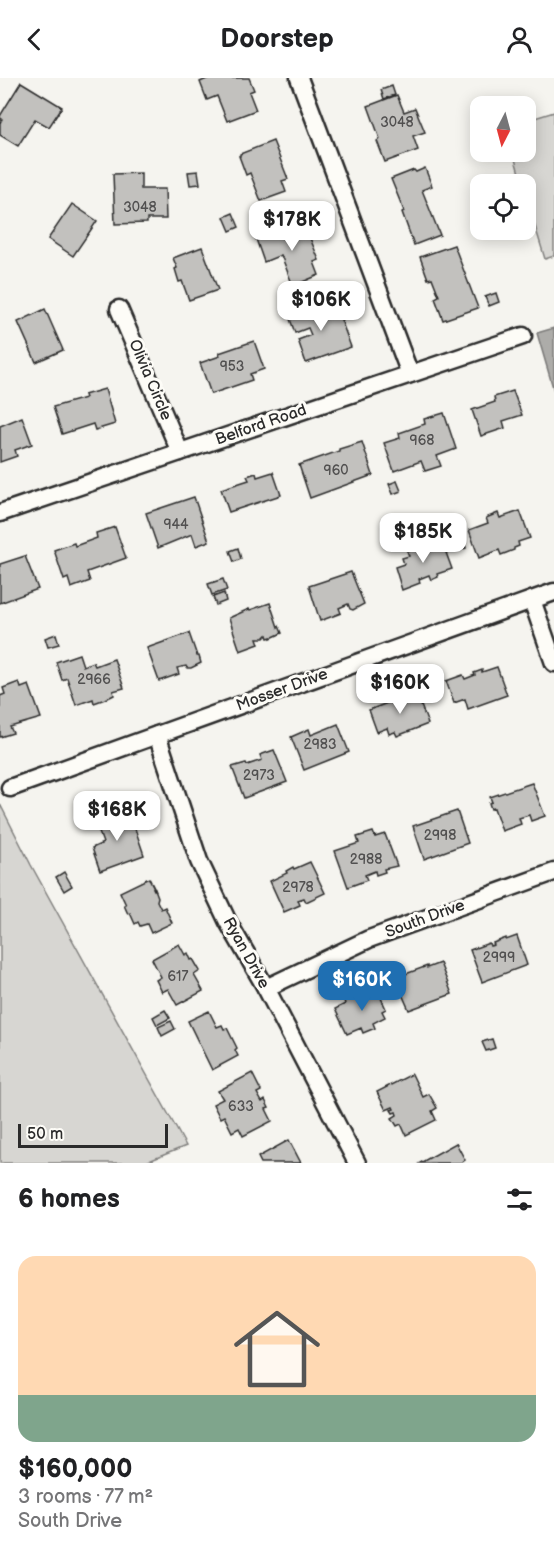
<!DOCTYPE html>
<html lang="en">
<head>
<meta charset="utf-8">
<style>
	:root { --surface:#fff; --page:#f6f6f6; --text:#202124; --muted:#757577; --line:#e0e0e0; --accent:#1f6fb2 }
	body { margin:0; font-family:"Balsamiq Sans",sans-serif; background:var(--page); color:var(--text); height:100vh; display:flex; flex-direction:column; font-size:22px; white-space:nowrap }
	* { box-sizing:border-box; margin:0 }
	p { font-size:20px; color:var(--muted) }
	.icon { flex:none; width:33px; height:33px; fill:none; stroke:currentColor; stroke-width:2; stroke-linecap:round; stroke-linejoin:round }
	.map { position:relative; height:1085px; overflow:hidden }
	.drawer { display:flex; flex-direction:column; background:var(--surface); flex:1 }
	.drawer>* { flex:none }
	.needle { width:39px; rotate:186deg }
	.fabs { position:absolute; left:470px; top:18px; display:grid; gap:12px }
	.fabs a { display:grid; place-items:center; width:66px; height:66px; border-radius:12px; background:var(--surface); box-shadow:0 3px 15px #0003; font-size:30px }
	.scale { position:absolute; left:18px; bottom:15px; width:150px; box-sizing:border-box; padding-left:6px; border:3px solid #2b2b2b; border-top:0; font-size:16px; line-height:21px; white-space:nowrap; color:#2b2b2b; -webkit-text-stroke:4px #fdfcf7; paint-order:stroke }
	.price { position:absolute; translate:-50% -51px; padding:0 14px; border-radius:12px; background:#fff; color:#222; font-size:20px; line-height:39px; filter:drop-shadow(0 2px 3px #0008) }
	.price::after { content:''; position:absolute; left:50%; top:36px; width:18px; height:14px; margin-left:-9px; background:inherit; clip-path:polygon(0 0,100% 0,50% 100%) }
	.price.current { background:var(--accent); color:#fff }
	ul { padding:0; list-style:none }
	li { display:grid; align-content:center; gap:12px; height:318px; padding:0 18px }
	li+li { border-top:2px solid var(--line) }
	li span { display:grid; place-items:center; height:186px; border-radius:18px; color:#555 }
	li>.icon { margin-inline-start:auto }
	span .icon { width:108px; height:108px; fill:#fffc; stroke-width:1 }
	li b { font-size:26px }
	h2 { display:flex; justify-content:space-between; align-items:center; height:72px; padding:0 18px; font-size:26px }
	header { display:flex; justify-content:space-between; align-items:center; height:78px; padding:0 18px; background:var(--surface); font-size:27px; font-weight:700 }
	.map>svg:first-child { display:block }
	.green { fill:#d7d6d2; stroke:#81807e; stroke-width:1.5 }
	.water { fill:#adaca9; stroke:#797877; stroke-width:1.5 }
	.building { fill:#c2c1be; stroke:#2b2b2b; stroke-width:1.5 }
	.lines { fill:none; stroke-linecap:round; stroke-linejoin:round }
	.minor-casing { stroke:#2b2b2b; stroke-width:21 }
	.minor { stroke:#fdfcf7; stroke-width:16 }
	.labels { text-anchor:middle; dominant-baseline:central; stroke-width:6; stroke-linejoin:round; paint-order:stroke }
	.number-label { font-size:14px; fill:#515050 }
	.street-label { font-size:16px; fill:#2b2b2b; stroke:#fdfcf7 }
</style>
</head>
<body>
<header><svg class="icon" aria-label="back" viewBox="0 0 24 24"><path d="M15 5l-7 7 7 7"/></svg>Doorstep<svg class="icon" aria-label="person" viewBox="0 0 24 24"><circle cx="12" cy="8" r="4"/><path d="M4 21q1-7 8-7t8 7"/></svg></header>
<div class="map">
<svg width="554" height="1085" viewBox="0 0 554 1085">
	<rect width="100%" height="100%" fill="#f5f4ef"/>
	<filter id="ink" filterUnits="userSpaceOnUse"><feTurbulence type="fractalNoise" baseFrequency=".0167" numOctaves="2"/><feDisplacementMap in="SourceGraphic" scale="12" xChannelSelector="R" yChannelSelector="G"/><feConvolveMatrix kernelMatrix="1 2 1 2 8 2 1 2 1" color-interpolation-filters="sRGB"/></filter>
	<g filter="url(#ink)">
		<g class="green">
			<path d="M554 34V178L545 181 525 115V106H522L513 74H525V43Z"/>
			<path d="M0 726 31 787 186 1068 144 1085H0Z"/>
		</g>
		<path class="water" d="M554 250V313L537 255Z"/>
		<g class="building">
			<path d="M209 0H249L254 12 249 14 256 32 227 43 217 18 207 22 200 4Z"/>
			<path d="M21 4 62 29 49 49 35 41 18 68 0 57V45L2 41 0 40V38Z"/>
			<path d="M392 8 395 17 384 21 381 12Z"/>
			<path d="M397 17 404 34 415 30 425 54 413 58 418 72 385 84 377 63 380 61 368 28Z"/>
			<path d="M273 63 288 101 282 103 286 114 261 123 250 95 246 97 239 78H240V76Z"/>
			<path d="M425 90 432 108 422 112 440 157 414 167 402 134 404 133 391 101 414 92 416 94Z"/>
			<path d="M198 93 200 106 190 107 188 94Z"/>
			<path d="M141 95V111H165L166 141H147V145L115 146 113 96Z"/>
			<path d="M72 126 97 143 73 178 48 161Z"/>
			<path d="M233 135 239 149 230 153 224 139Z"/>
			<path d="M303 143 319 182 314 184 319 197 293 208 281 177 264 184 256 161Z"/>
			<path d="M454 167 478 230 443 242 435 220 439 218 432 200 428 201 420 179Z"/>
			<path d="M202 169 218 212 189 222 182 203 179 204 175 191 177 190 173 180Z"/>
			<path d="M496 215 499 224 489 228 485 219Z"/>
			<path d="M329 222 336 240 340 239 351 269 306 285 298 262 311 257 308 250 295 255 290 241 303 236 301 232Z"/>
			<path d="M45 231 63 272 36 284 18 244Z"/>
			<path d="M254 263 264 291 250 296 252 302 211 316 200 285 220 278 219 275Z"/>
			<path d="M105 311 115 346 95 352 93 346 62 356 53 329 85 320 84 317Z"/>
			<path d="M513 313 522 337 503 343 505 350 481 358 472 332 495 324 494 319Z"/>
			<path d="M444 335 456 371 437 378 441 388 425 393 421 383 394 393 384 365 400 360 399 355 425 346 424 341Z"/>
			<path d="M22 339 32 366 15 372 17 378 0 384V348Z"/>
			<path d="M362 364 373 397 310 420 299 387 339 373V371Z"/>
			<path d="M273 394 281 417 229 434 221 411 249 402 247 398 256 395 257 399Z"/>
			<path d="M397 403 401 413 393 416 389 406Z"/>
			<path d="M194 419 209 463 196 468 192 456 158 470 146 435Z"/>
			<path d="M520 433 530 460 518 464 519 468 514 470V472L501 477 499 472 479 480 469 452 488 445 486 440 498 435 500 440Z"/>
			<path d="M115 449 126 480 87 494 90 503 71 510 68 500 64 502 54 472 74 465 75 468 97 460 96 455Z"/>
			<path d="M463 460 466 470 457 473 454 463Z"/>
			<path d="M441 461 452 491 437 496 438 499 431 502 429 497 419 501 420 505 402 512 395 489 404 486 402 480 409 478 407 473Z"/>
			<path d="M238 470 241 481 234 484 230 473Z"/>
			<path d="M25 478 38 511 0 525V486Z"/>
			<path d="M351 494 364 526 353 532 350 531 348 526 339 530 341 535 320 543 309 508Z"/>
			<path d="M223 501 227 512 212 517 208 506Z"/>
			<path d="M224 515 226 523 216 527 213 519Z"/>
			<path d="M270 525 278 549 279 548 282 555 271 560V559L268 560 267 557 264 560H257L259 566 240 573 229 540 249 531 250 532Z"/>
			<path d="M189 555 197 578H199L201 585 191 590H187L186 588 177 590 179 596 159 603 147 570Z"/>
			<path d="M56 556 59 566 48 569 45 560Z"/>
			<path d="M79 576 83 588 93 584 95 588 114 581 124 610 113 613 114 617 108 620 94 625 93 621 76 627 67 600 62 602 56 584Z"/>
			<path d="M497 589 507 617 468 631 465 621 454 625 446 603 463 597 465 601 475 597 474 595 482 592V594Z"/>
			<path d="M19 604 21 610 29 607 41 640 10 649 13 655 0 659V618L5 616 3 610Z"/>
			<path d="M416 614 428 646 397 658 395 654 389 656 387 650 377 654 369 632Z"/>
			<path d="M338 646 349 674 304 692 291 659 309 651 311 657Z"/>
			<path d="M274 672 287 704 244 720 232 689 246 685 247 687 262 682 260 677Z"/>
			<path d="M532 705 545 738 531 743 529 737 519 740 521 746 502 753 494 730 491 731 489 725 492 724 490 719Z"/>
			<path d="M129 733 144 777 100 793 92 770 103 765 96 746Z"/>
			<path d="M457 733 468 765 424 781 413 748Z"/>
			<path d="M373 754 375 759 385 756 397 788 384 791 385 794 376 797 375 793 365 797 367 802 348 809 335 773 359 765 357 759Z"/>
			<path d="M310 784 325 815 306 824 304 820 298 822 300 827 284 834 270 803 287 795 286 793 293 789 294 791Z"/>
			<path d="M64 794 72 808 64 813 56 799Z"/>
			<path d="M149 800 154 810H153L154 812 155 811 158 819 157 823 161 831 165 829 172 845 151 855 147 846 140 848 138 844 135 846 130 835 128 836 124 827H126L120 814Z"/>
			<path d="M517 858 527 887 482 904 470 872 489 865 490 868 494 867 493 865 506 860V862Z"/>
			<path d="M179 866 185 877 188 875 191 882 193 881 200 893 194 897 203 913 177 927 168 911 162 914 156 902 161 899 152 881Z"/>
			<path d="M440 885 452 916 409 932 395 900 427 888V890Z"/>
			<path d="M377 911 386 931 382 933 385 939 373 945 375 950 363 955 361 950 347 956 335 931 345 926 344 923 359 916 361 919Z"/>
			<path d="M165 932 170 940 157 947 153 939Z"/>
			<path d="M209 933 217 949 222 947 224 951 227 950 237 970 235 972 238 978 212 992 188 943Z"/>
			<path d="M171 943 175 951 162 958 158 949Z"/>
			<path d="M492 961 495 970 486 973 482 964Z"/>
			<path d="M252 995 261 1013 257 1015 262 1024 265 1022 269 1030 266 1031 272 1043 243 1058 239 1050 232 1054 224 1038 220 1040 213 1026 223 1021 218 1013Z"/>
			<path d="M412 996 423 1019 429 1016 437 1030 432 1033 436 1042 406 1057 401 1046 397 1048 392 1040 397 1037 396 1034 393 1035 391 1032 394 1031 393 1029 386 1032 377 1014Z"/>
			<path d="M289 1062 301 1085H261L258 1079Z"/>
			<path d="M456 1065 465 1082 461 1085H420Z"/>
		</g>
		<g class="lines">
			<g class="minor-casing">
				<g id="minor">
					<path d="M299 0 410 296"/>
					<path d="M119 231 180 374"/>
					<path d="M0 435 523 258"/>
					<path d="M532 522 554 585"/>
					<path d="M157 657 199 783 228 844 266 910 357 1085"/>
					<path d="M10 710 554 514"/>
					<path d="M266 910 369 861 554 794"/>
				</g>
			</g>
			<use href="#minor" class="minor"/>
		</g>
	</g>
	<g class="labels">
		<g class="number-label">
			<text x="397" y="44">3048</text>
			<text x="140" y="129">3048</text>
			<text x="232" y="288">953</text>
			<text x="422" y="362">968</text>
			<text x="336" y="392">960</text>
			<text x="176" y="446">944</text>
			<text x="94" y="601">2966</text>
			<text x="320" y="666">2983</text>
			<text x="259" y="697">2973</text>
			<text x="440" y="757">2998</text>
			<text x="366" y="781">2988</text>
			<text x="298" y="809">2978</text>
			<text x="499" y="879">2999</text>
			<text x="178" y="898">617</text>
			<text x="241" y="1028">633</text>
		</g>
		<g class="street-label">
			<text transform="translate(150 302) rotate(67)">Olivia Circle</text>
			<text transform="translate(261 347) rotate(-19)">Belford Road</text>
			<text transform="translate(282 612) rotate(-20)">Mosser Drive</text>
			<text transform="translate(425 841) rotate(-20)">South Drive</text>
			<text transform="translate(246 875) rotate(61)">Ryan Drive</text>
		</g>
	</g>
</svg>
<div class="fabs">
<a><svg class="needle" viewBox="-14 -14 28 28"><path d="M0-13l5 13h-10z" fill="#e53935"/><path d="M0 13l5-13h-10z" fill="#757577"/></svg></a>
<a><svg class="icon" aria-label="locate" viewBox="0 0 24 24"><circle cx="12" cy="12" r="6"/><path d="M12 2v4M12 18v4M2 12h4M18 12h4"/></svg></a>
</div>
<div class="scale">50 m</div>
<b class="price" style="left:292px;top:174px">$178K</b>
<b class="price" style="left:321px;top:254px">$106K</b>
<b class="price" style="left:423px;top:486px">$185K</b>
<b class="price" style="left:400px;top:637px">$160K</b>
<b class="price" style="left:117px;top:764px">$168K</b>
<b class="price current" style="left:362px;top:934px">$160K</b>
</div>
<section class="drawer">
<h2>6 homes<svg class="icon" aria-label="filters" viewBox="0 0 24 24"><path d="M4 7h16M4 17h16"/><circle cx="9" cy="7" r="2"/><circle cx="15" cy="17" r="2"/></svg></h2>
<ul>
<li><span style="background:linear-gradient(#ffd9b3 75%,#7fa58c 0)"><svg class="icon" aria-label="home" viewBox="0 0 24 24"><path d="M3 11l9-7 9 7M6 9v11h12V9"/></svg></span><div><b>$160,000</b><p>3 rooms · 77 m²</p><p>South Drive</p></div></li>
</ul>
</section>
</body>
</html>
